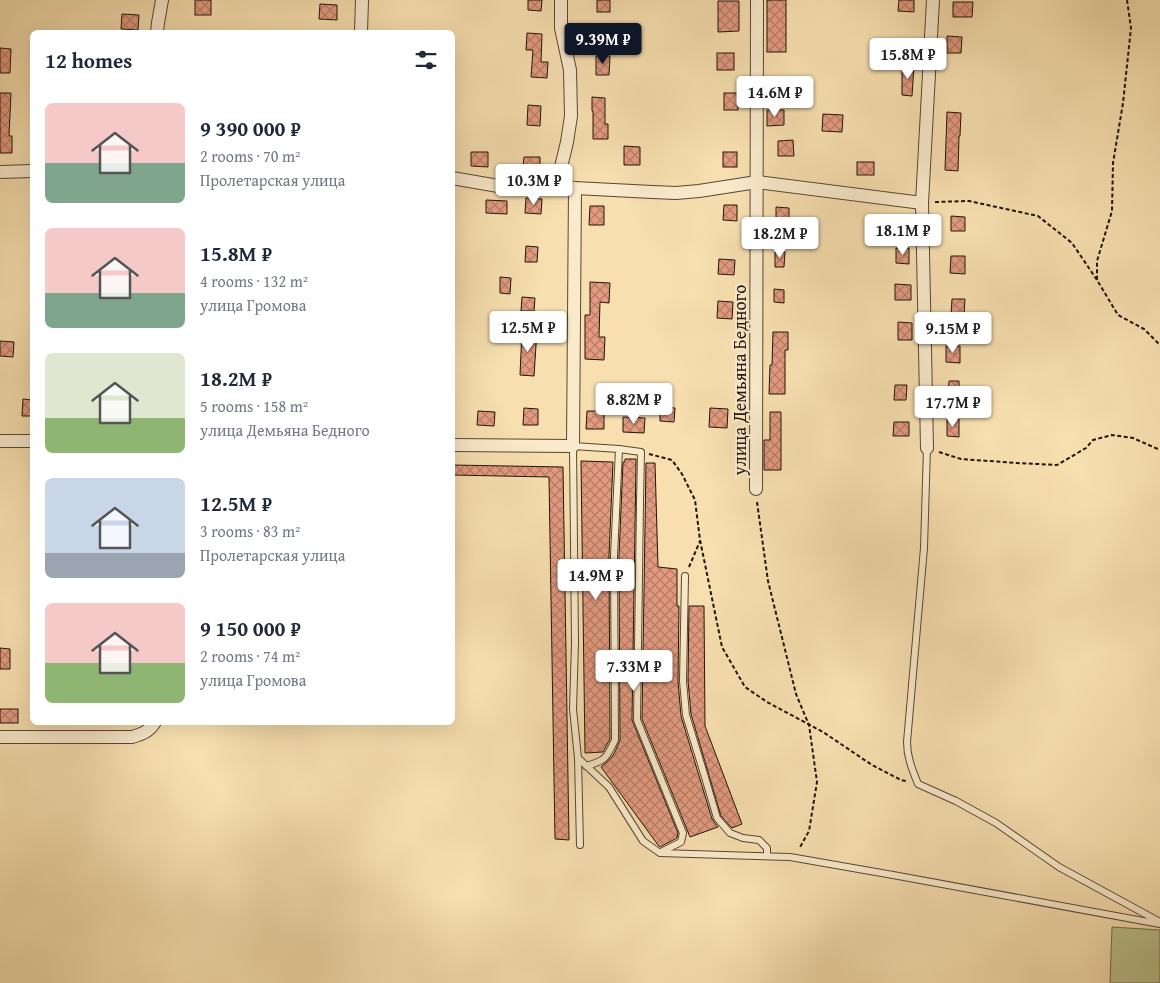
<!DOCTYPE html>
<html lang="en">
<head>
<meta charset="utf-8">
<style>
	:root { --surface:#fff; --page:#f2f2f3; --text:#1f2937; --muted:#747a83; --accent:#111827 }
	body { margin:0; font-family:"Gentium Book Plus",serif; background:var(--page); color:var(--text); height:100vh; display:flex; flex-direction:column; font-size:19px; white-space:nowrap }
	* { box-sizing:border-box; margin:0 }
	p { font-size:16px; color:var(--muted) }
	.icon { flex:none; width:28px; height:28px; fill:none; stroke:currentColor; stroke-width:2; stroke-linecap:round; stroke-linejoin:round }
	.map { position:relative; flex:1; overflow:hidden }
	.details { position:absolute; left:30px; top:30px; width:425px; height:695px; display:flex; flex-direction:column; background:var(--surface); border-radius:8px; box-shadow:0 5px 20px #0002 }
	.details>* { flex:none }
	.price { position:absolute; translate:-50% -42px; padding:0 11px; border-radius:5px; background:#fff; color:#222; font-size:16px; line-height:32px; filter:drop-shadow(0 1px 2px #0008) }
	.price::after { content:''; position:absolute; left:50%; top:30px; width:15px; height:11px; margin-left:-8px; background:inherit; clip-path:polygon(0 0,100% 0,50% 100%) }
	.price.current { background:var(--accent); color:#fff }
	ul { padding:0; list-style:none }
	li { display:flex; align-items:center; gap:15px; height:125px; padding:0 15px }
	li span { display:grid; place-items:center; flex:none; width:140px; height:100px; border-radius:8px; color:#555 }
	li>.icon { margin-inline-start:auto }
	span .icon { width:60px; height:60px; fill:#fffc; stroke-width:1 }
	li b { font-size:21px }
	h2 { display:flex; justify-content:space-between; align-items:center; height:60px; padding:0 15px; font-size:21px }
	.map>svg:first-child { display:block }
	.garden { fill:#bbc28c; stroke:#6e6b4a }
	.building { fill:url(#building-cross-hatch); stroke:#211407 }
	.lines { fill:none; stroke-linecap:round; stroke-linejoin:round }
	.lane-casing { stroke:#564731; stroke-width:8 }
	.street-casing { stroke:#564731; stroke-width:14 }
	.path { stroke:#211407; stroke-width:2; stroke-dasharray:4 2.5; stroke-linecap:butt }
	.lane { stroke:#faeacc; stroke-width:6 }
	.street { stroke:#faeacc; stroke-width:12 }
	.labels { text-anchor:middle; dominant-baseline:central; stroke-width:4.5; stroke-linejoin:round; paint-order:stroke }
	.street-label { font-size:18px; fill:#211407; stroke:#faeacc }
</style>
</head>
<body>
<div class="map">
<svg width="1160" height="983" viewBox="0 0 1160 983">
	<defs>
		<pattern id="building-cross-hatch" width="8" height="8" patternUnits="userSpaceOnUse" patternTransform="scale(1.25)"><rect width="8" height="8" fill="#e49b81"/><path d="M0 0l8 8M0 8l8-8" fill="none" stroke="#b87d68"/></pattern>
	</defs>
	<rect width="100%" height="100%" fill="#f7dfb0"/>
	<filter id="stains"><feTurbulence type="fractalNoise" baseFrequency=".004" numOctaves="4"/><feColorMatrix values="0 0 0 0 .2 0 0 0 0 .09 0 0 0 0 .02 0 0 0 .5 -.17"/></filter>
	<radialGradient id="worn" r=".72"><stop offset=".6" stop-color="#630" stop-opacity="0"/><stop offset="1" stop-color="#630" stop-opacity=".3"/></radialGradient>
	<path class="garden" d="M1112 927 1160 930V983H1110Z"/>
	<g class="building">
		<rect x="195" y="0" width="16" height="15"/>
		<path d="M528 0H542L541 11 528 10Z"/>
		<rect x="597" y="0" width="13" height="12"/>
		<rect x="767" y="0" width="19" height="52"/>
		<path d="M899 0H914V12L898 11Z"/>
		<path d="M718 1H739V31L718 32Z"/>
		<path d="M953 2H973L972 17H953Z"/>
		<path d="M320 4 337 5V20L319 19Z"/>
		<path d="M122 14 139 15 138 30 121 29Z"/>
		<path d="M527 33 542 34 541 62H548L547 78 531 77 533 50H526Z"/>
		<path d="M947 36 962 37 961 53H947Z"/>
		<path d="M0 48 11 49 10 73H0Z"/>
		<rect x="717" y="53" width="17" height="17"/>
		<path d="M596 56H610L609 75H596Z"/>
		<path d="M902 64 914 65 912 96 902 95Z"/>
		<path d="M0 93H11L9 136H12V153H0Z"/>
		<rect x="724" y="93" width="14" height="17"/>
		<path d="M592 97 605 98V124H608V139H593V111H592Z"/>
		<path d="M528 105 541 106 540 126 527 125Z"/>
		<path d="M767 110H784V125L767 126Z"/>
		<path d="M947 112 961 113 960 136H959L958 171 945 170Z"/>
		<path d="M823 114 843 115 842 132 822 131Z"/>
		<path d="M793 140 794 156H778V141Z"/>
		<path d="M624 146 640 147V165H624Z"/>
		<path d="M471 152H488V167L471 166Z"/>
		<rect x="723" y="152" width="14" height="15"/>
		<path d="M524 157H540V168L523 167Z"/>
		<rect x="857" y="162" width="17" height="13"/>
		<path d="M526 198 542 199 541 214 525 213Z"/>
		<path d="M486 200 507 201V214L486 213Z"/>
		<path d="M724 205H737V221L723 220Z"/>
		<path d="M590 206H604V225H589Z"/>
		<path d="M776 207 789 208V222H776Z"/>
		<path d="M951 216 965 217V231H951Z"/>
		<path d="M526 246 538 247 537 262H525Z"/>
		<path d="M896 248H909V264L896 263Z"/>
		<path d="M775 252H785L784 267H775Z"/>
		<path d="M951 256H965V274L950 273Z"/>
		<path d="M719 259 735 260 734 275 718 274Z"/>
		<path d="M500 277 511 278 510 294 500 293Z"/>
		<path d="M590 282 610 283 609 303 600 302 599 337H605L604 360 585 359V315H590Z"/>
		<path d="M895 284 911 285V300H895Z"/>
		<path d="M774 289 784 290V303L774 302Z"/>
		<path d="M522 297 535 298 534 311H521Z"/>
		<path d="M952 299H965L964 315H951Z"/>
		<path d="M718 301 733 302 732 319 717 318Z"/>
		<path d="M898 322 912 323V340H898Z"/>
		<path d="M522 330H537L534 376 520 375Z"/>
		<path d="M773 332H788V350H785V394H769L770 365H772Z"/>
		<path d="M0 341 14 342 13 357 0 356Z"/>
		<path d="M946 346H960V363L946 362Z"/>
		<path d="M949 381H959V397H948Z"/>
		<path d="M895 385H907L906 400H894Z"/>
		<path d="M23 399 32 400V416H22Z"/>
		<path d="M660 407 675 408 674 422 660 421Z"/>
		<path d="M524 408 538 409V425H523Z"/>
		<path d="M710 408 728 409 727 428 709 427Z"/>
		<path d="M478 411 495 412 494 426 477 425Z"/>
		<path d="M587 411H604V429H586Z"/>
		<path d="M770 412H781V470H764V440H770Z"/>
		<path d="M623 417 645 418 644 433 623 432Z"/>
		<path d="M947 419H959V437L947 436Z"/>
		<path d="M894 422H909V436H893Z"/>
		<path d="M625 459H636V463L632 720 678 833 677 838 660 847 658 845 601 767 612 757 615 752 620 740 619 556 623 462H625Z"/>
		<path d="M581 461 613 462 609 556 610 739 603 752 585 753Z"/>
		<path d="M646 463H655L658 567 677 569V606H679L678 681 681 716 712 819 718 827 690 837 642 719Z"/>
		<path d="M452 465 563 467 569 840 555 839 549 477 452 475Z"/>
		<path d="M689 606H704L705 726 742 824 732 828 721 816 691 714 688 681Z"/>
		<path d="M0 648 10 649V669H0Z"/>
		<rect x="0" y="709" width="18" height="14"/>
	</g>
	<g class="lines">
		<g class="lane-casing">
			<g id="lane">
				<path d="M927 448 924 548 907 742C907 757 912 769 918 784L956 801 996 823 1059 867 1160 922"/>
				<path d="M619 449 641 452 640 503 637 720 683 833 681 842 661 852"/>
				<path d="M685 576 683 681 686 715 704 774 717 818 730 833 743 838 759 840 767 848V856"/>
				<path d="M578 758 580 845"/>
				<path d="M586 766C606 761 607 757 615 740L614 556 619 449 573 446 575 643 573 709 578 758 609 787 643 841 660 853 790 857 893 875 1160 924"/>
			</g>
		</g>
		<g class="street-casing">
			<g id="street">
				<path d="M157 32 158 23 162 0"/>
				<path d="M361 32 362 0"/>
				<path d="M0 172 32 171"/>
				<path d="M452 178 504 187 555 184 575 188 652 192 676 193 699 191 757 182 922 203"/>
				<path d="M555 184 561 167 567 142 571 116 570 70 561 28V0"/>
				<path d="M0 441H32"/>
				<path d="M452 445 573 446 575 188"/>
				<path d="M927 448 922 203 933 0"/>
				<path d="M756 489 757 0"/>
				<path d="M0 737H132C142 734 149 732 155 722"/>
			</g>
		</g>
		<g class="path">
			<path d="M1127 0 1131 28 1123 103 1113 163 1112 211 1097 261V280L1118 315 1144 329 1160 345"/>
			<path d="M935 202 969 201 1038 216 1072 243 1097 280"/>
			<path d="M939 452 961 459 1017 463 1057 465 1086 448 1093 440 1112 435 1133 438 1160 450"/>
			<path d="M649 454 672 460 682 474 695 500 700 540 722 647 745 687 767 702 823 732 872 765 901 780 906 781"/>
			<path d="M757 502 768 581 796 694 809 725 817 782 809 831 799 849"/>
			<path d="M689 567 700 541"/>
		</g>
		<use href="#lane" class="lane"/>
		<use href="#street" class="street"/>
	</g>
	<g class="labels">
		<g class="street-label">
			<text transform="translate(739 380) rotate(-90)">улица Демьяна Бедного</text>
		</g>
	</g>
	<rect width="100%" height="100%" filter="url(#stains)"/>
	<rect width="100%" height="100%" fill="url(#worn)"/>
</svg>
<b class="price current" style="left:603px;top:65px">9.39M ₽</b>
<b class="price" style="left:908px;top:80px">15.8M ₽</b>
<b class="price" style="left:775px;top:118px">14.6M ₽</b>
<b class="price" style="left:534px;top:206px">10.3M ₽</b>
<b class="price" style="left:903px;top:256px">18.1M ₽</b>
<b class="price" style="left:780px;top:259px">18.2M ₽</b>
<b class="price" style="left:528px;top:353px">12.5M ₽</b>
<b class="price" style="left:953px;top:354px">9.15M ₽</b>
<b class="price" style="left:634px;top:425px">8.82M ₽</b>
<b class="price" style="left:953px;top:428px">17.7M ₽</b>
<b class="price" style="left:596px;top:601px">14.9M ₽</b>
<b class="price" style="left:634px;top:692px">7.33M ₽</b>
<section class="details">
<h2>12 homes<svg class="icon" aria-label="filters" viewBox="0 0 24 24"><path d="M4 7h16M4 17h16"/><circle cx="9" cy="7" r="2"/><circle cx="15" cy="17" r="2"/></svg></h2>
<ul>
<li><span style="background:linear-gradient(#f6c9c9 60%,#7fa58c 0)"><svg class="icon" aria-label="home" viewBox="0 0 24 24"><path d="M3 11l9-7 9 7M6 9v11h12V9"/></svg></span><div><b>9 390 000 ₽</b><p>2 rooms · 70 m²</p><p>Пролетарская улица</p></div></li>
<li><span style="background:linear-gradient(#f6c9c9 65%,#7fa58c 0)"><svg class="icon" aria-label="home" viewBox="0 0 24 24"><path d="M3 11l9-7 9 7M6 9v11h12V9"/></svg></span><div><b>15.8M ₽</b><p>4 rooms · 132 m²</p><p>улица Громова</p></div></li>
<li><span style="background:linear-gradient(#dfe7d0 65%,#8fb573 0)"><svg class="icon" aria-label="home" viewBox="0 0 24 24"><path d="M3 11l9-7 9 7M6 9v11h12V9"/></svg></span><div><b>18.2M ₽</b><p>5 rooms · 158 m²</p><p>улица Демьяна Бедного</p></div></li>
<li><span style="background:linear-gradient(#c9d6e8 75%,#9aa5b1 0)"><svg class="icon" aria-label="home" viewBox="0 0 24 24"><path d="M3 11l9-7 9 7M6 9v11h12V9"/></svg></span><div><b>12.5M ₽</b><p>3 rooms · 83 m²</p><p>Пролетарская улица</p></div></li>
<li><span style="background:linear-gradient(#f6c9c9 60%,#8fb573 0)"><svg class="icon" aria-label="home" viewBox="0 0 24 24"><path d="M3 11l9-7 9 7M6 9v11h12V9"/></svg></span><div><b>9 150 000 ₽</b><p>2 rooms · 74 m²</p><p>улица Громова</p></div></li>
</ul>
</section>
</div>
</body>
</html>
